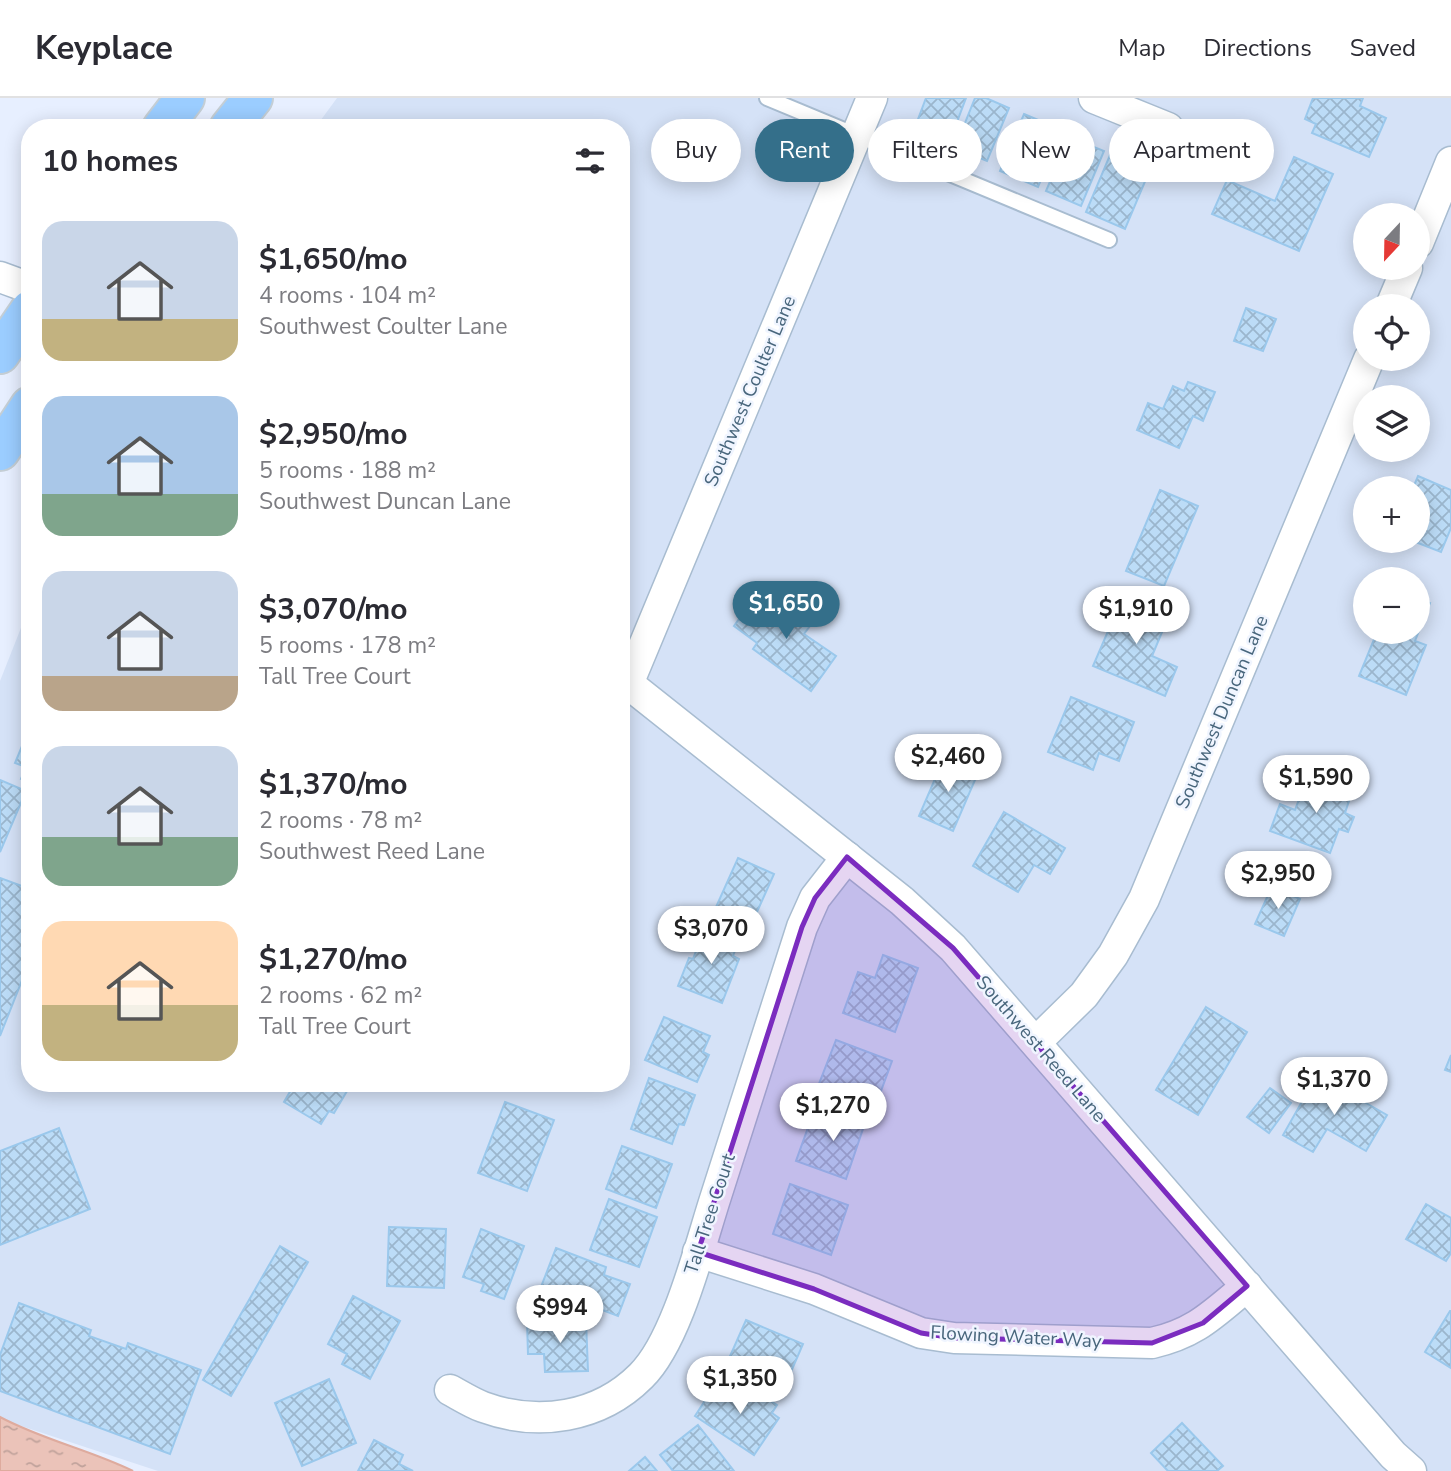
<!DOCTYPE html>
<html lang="en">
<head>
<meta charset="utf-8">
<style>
	:root { --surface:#fff; --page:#f2f2f3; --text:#2b2b33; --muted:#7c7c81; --line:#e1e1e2; --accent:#346f8a }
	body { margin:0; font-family:"Nunito Sans",sans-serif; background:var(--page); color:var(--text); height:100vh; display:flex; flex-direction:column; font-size:26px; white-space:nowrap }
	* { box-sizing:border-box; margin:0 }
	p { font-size:23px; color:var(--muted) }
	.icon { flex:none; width:38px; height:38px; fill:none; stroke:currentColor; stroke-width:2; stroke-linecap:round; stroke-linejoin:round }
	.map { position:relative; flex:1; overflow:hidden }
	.drawer { position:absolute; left:21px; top:21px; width:609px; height:973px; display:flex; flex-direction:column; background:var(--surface); border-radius:28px; box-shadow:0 4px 18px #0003 }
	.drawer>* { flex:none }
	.guide { position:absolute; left:651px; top:21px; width:665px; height:63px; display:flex; gap:14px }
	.needle { width:46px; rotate:202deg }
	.fabs { position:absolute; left:1353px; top:105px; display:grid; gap:14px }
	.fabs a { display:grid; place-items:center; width:77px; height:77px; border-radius:50%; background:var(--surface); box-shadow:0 4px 18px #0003; font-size:35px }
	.price { position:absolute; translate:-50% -60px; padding:0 16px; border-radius:24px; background:#fff; color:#222; font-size:23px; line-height:46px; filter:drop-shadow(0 2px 4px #0008) }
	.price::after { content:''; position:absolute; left:50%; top:42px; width:21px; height:16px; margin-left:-10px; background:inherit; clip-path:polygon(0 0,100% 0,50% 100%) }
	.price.current { background:var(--accent); color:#fff }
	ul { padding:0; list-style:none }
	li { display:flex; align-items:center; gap:21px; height:175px; padding:0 21px }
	li span { display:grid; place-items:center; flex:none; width:196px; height:140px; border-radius:21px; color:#555 }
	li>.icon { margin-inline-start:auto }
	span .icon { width:84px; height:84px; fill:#fffc; stroke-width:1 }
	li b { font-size:30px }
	h2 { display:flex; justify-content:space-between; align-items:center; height:84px; padding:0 21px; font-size:30px }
	.tag { padding:0 24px; border-radius:32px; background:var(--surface); box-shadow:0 4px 18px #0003; font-size:24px; line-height:63px }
	.tag.current { background:var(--accent); color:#fff }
	header { display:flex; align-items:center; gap:42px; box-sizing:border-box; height:98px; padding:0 35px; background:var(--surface); border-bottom:2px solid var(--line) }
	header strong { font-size:33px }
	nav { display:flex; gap:38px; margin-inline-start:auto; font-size:24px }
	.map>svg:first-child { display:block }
	.residential { fill:#d5e2f7; fill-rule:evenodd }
	.water { fill:url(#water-ripples); stroke:#deab9e; stroke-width:2 }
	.building { fill:url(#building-cross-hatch); stroke:#9ac8ec; stroke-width:2 }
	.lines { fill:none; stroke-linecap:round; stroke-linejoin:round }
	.service-casing { stroke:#a8bcd0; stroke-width:18 }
	.minor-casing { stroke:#a8bcd0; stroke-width:33 }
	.trunk-casing { stroke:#c4ced5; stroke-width:42 }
	.service { stroke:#fff; stroke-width:14 }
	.minor { stroke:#fff; stroke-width:30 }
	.trunk { stroke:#9bcdff; stroke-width:38 }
	.marked { fill:#7b2cbf; fill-opacity:0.2; stroke:#7b2cbf; stroke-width:5; stroke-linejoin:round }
	.labels { text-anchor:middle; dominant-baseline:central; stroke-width:5; stroke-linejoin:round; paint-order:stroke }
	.street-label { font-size:19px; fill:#48667c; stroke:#f0f5ff }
</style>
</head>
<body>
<header>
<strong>Keyplace</strong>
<nav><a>Map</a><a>Directions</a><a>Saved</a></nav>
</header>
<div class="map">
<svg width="1451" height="1373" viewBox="0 0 1451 1373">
	<defs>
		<pattern id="water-ripples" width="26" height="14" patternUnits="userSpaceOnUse" patternTransform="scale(1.75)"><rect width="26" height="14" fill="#ebc3b9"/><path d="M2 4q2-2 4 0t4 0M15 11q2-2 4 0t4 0" fill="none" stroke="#c0a29b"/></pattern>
		<pattern id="building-cross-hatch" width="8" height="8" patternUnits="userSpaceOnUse" patternTransform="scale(1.75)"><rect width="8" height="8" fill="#bcdcf7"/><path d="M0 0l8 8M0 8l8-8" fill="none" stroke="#9bb6cd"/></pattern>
	</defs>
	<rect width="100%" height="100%" fill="#e7efff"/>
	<path class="residential" d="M337 0H1451V1373H158L0 1321V583L30 507V985H621V30H315ZM1365 117H1418V170H1365ZM1365 208H1418V261H1365ZM1365 299H1418V352H1365ZM1365 390H1418V443H1365ZM1365 481H1418V534H1365Z"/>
	<path class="water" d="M0 1319C43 1342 90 1352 133 1373H0Z"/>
	<g class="building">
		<path d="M926 0H966L946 53 911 40Z"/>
		<path d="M975 0H986L1009 10 987 63 955 50Z"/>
		<path d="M1313 0H1363L1360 8 1386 20 1369 59 1312 35 1316 26 1305 21Z"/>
		<path d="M1024 16 1062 32 1038 89 1000 73Z"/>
		<path d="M1069 39 1104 53 1081 108 1046 93Z"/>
		<path d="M1110 57 1149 74 1125 131 1086 114Z"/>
		<path d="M1294 59 1333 76 1299 153 1212 116 1227 82 1275 103Z"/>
		<path d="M1246 210 1276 221 1263 253 1234 243Z"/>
		<path d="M1188 284 1215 294 1203 323 1193 318 1179 350 1137 332 1148 305 1163 311 1173 288 1184 293Z"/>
		<path d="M1418 378 1451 392V430L1441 454 1413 443H1418V390H1413Z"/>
		<path d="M1160 392 1198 408 1164 488 1126 473Z"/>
		<path d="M1365 487V515L1356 511Z"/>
		<path d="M1124 496 1170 515 1152 558 1177 569 1165 598 1093 568Z"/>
		<path d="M756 497 781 515 787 505 813 524 804 536 836 558 811 593 753 551 757 545 734 528Z"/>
		<path d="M1418 500 1430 505 1415 543 1426 547 1406 597 1359 578 1377 534H1418Z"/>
		<path d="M1071 599 1134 624 1119 663 1099 655 1093 672 1048 654Z"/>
		<path d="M30 629V684L21 681 26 669 15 665Z"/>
		<path d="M944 660 978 675 953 733 919 718Z"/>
		<path d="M1308 677 1352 694 1345 715 1354 719 1348 734 1339 731 1330 755 1270 733 1280 706 1295 712Z"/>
		<path d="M0 682 26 693 0 754Z"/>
		<path d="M1004 714 1065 750 1050 776 1034 767 1018 794 973 768Z"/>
		<path d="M738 760 774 776 748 834 712 818Z"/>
		<path d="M0 780 30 791V862L0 938Z"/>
		<path d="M1272 788 1300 801 1284 838 1255 826Z"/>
		<path d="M705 829 739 842 733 858 739 861 722 905 678 888 689 860 693 861Z"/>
		<path d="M883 857 918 870 895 934 843 915 858 874 875 880Z"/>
		<path d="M1206 909 1247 934 1198 1017 1156 992Z"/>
		<path d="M664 919 710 938 703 954 709 957 697 984 645 962Z"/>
		<path d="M836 942 892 963 874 1012 817 991Z"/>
		<path d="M1451 957V974L1445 972Z"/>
		<path d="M1317 977 1387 1017 1366 1053 1327 1031 1313 1054 1283 1037Z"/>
		<path d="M649 980 695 997 684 1027 679 1026 672 1046 631 1031Z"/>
		<path d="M295 985H334L347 993 334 1015 329 1013 321 1026 284 1004Z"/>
		<path d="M1270 990 1291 1005 1269 1035 1247 1019Z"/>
		<path d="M505 1004 554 1022 527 1093 478 1075Z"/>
		<path d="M835 1008 867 1019 846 1081 796 1063 810 1024 827 1030Z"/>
		<path d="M59 1030 90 1111 0 1147V1053Z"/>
		<path d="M622 1048 672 1066 656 1110 606 1091Z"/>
		<path d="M790 1086 848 1107 831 1157 773 1136Z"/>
		<path d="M609 1101 657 1119 639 1169 590 1152Z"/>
		<path d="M1426 1106 1451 1120V1155L1446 1163 1406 1141Z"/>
		<path d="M389 1129 446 1131 444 1190 387 1188Z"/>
		<path d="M481 1131 524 1148 504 1201 481 1193 484 1186 463 1179Z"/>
		<path d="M280 1148 308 1164 231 1298 203 1282Z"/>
		<path d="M556 1150 606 1169 604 1177 630 1186 618 1218 541 1189Z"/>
		<path d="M353 1198 400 1223 370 1281 342 1266 347 1256 328 1246Z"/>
		<path d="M19 1205 91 1232 89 1238 126 1251 128 1245 201 1272 170 1356 0 1293V1257Z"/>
		<path d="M1450 1213H1451V1270L1425 1254Z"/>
		<path d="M586 1222 588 1273 545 1274 544 1256H528L527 1224Z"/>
		<path d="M746 1222 803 1246 784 1290 727 1265Z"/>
		<path d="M329 1281 356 1345 302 1368 275 1305Z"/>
		<path d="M740 1283 777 1307 772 1315 779 1320 754 1357 695 1318 712 1292 727 1302Z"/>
		<path d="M1182 1325 1223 1368 1217 1373H1168L1151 1355Z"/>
		<path d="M698 1327 734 1373H673L660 1357Z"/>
		<path d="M374 1342 403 1357 399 1366 413 1373H358Z"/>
		<path d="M645 1359 657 1373H629Z"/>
	</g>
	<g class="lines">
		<g class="service-casing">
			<path id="service" d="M767 0 1109 142"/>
		</g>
		<g class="minor-casing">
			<g id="minor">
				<path d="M1094 0 1168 30"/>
				<path d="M1418 145 1451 64"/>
				<path d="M0 179 30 190"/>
				<path d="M1391 208 1407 170"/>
				<path d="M621 580 902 803 953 850 1393 1357 1411 1373"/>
				<path d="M628 586 872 0"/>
				<path d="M1036 944 1084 897 1113 857 1144 801 1369 261"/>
				<path d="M698 1154 814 1191 921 1235 954 1240 1152 1245C1196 1235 1213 1216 1247 1188"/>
				<path d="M450 1292C461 1298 472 1305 483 1309 538 1329 599 1320 641 1278 677 1243 700 1147 716 1098 745 1008 773 918 802 829L815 800 847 759"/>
			</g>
		</g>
		<g class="trunk-casing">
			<g id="trunk">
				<path d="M162 30 185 0"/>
				<path d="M229 30 253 0"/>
				<path d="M0 256 30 212"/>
				<path d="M0 353 30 308"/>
			</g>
		</g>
		<use href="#service" class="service"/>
		<use href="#minor" class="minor"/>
		<use href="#trunk" class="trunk"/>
	</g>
	<path class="marked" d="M847 759 953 850 1247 1188 1203 1225 1152 1245 954 1240 921 1235 814 1191 698 1154 802 829 815 800Z"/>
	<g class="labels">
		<g class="street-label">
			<text transform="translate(750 293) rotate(-67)">Southwest Coulter Lane</text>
			<text transform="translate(1222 614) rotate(-67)">Southwest Duncan Lane</text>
			<text transform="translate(1041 951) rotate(49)">Southwest Reed Lane</text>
			<text transform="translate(710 1116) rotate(-72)">Tall Tree Court</text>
			<text transform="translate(1016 1239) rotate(3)">Flowing Water Way</text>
		</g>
	</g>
</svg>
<div class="fabs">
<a><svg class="needle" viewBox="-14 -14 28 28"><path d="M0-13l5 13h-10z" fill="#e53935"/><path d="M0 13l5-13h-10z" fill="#7c7c81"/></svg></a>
<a><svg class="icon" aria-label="locate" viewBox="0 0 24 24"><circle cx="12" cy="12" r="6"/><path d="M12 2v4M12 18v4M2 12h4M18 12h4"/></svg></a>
<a><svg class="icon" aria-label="layers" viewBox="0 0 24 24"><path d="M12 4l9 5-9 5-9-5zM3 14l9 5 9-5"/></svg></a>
<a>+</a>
<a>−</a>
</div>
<b class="price current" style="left:786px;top:543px">$1,650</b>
<b class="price" style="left:1136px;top:548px">$1,910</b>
<b class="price" style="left:948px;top:696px">$2,460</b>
<b class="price" style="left:1316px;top:717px">$1,590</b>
<b class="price" style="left:1278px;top:813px">$2,950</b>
<b class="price" style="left:711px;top:868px">$3,070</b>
<b class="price" style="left:1334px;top:1019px">$1,370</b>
<b class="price" style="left:833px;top:1045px">$1,270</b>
<b class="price" style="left:560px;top:1247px">$994</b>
<b class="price" style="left:740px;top:1318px">$1,350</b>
<div class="guide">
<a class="tag">Buy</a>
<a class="tag current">Rent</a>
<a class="tag">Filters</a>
<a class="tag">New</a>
<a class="tag">Apartment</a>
</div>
<section class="drawer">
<h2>10 homes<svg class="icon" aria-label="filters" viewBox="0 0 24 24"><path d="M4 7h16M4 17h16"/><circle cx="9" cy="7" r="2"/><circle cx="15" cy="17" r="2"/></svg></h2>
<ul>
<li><span style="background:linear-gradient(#c9d6e8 70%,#c2b280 0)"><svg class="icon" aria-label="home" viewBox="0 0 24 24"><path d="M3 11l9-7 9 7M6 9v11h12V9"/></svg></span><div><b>$1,650/mo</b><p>4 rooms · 104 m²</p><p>Southwest Coulter Lane</p></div></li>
<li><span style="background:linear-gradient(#a9c7e8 70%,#7fa58c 0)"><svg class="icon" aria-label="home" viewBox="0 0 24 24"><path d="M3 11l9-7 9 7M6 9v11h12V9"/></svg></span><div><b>$2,950/mo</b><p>5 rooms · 188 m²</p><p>Southwest Duncan Lane</p></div></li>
<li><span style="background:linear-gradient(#c9d6e8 75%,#b9a48a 0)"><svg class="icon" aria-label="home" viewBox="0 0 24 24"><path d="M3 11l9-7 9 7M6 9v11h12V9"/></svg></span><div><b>$3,070/mo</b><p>5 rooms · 178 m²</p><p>Tall Tree Court</p></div></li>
<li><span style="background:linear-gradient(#c9d6e8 65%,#7fa58c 0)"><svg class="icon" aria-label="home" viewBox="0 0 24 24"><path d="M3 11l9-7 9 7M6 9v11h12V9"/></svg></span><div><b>$1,370/mo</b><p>2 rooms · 78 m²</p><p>Southwest Reed Lane</p></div></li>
<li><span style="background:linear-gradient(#ffd9b3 60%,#c2b280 0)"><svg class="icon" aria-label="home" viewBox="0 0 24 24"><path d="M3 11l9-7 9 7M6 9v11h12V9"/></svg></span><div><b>$1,270/mo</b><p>2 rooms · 62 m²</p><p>Tall Tree Court</p></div></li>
</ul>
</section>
</div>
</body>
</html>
